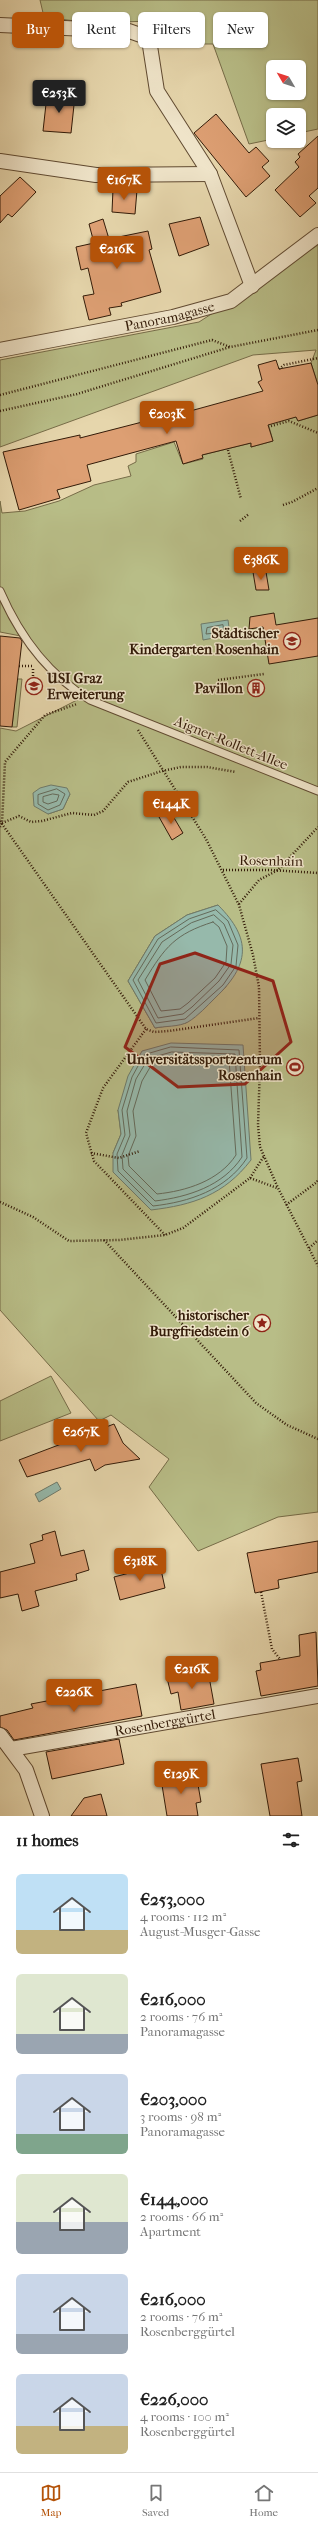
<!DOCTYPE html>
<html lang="en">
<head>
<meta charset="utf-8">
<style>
	:root { --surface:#fff; --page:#f6f6f6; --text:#222; --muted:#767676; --line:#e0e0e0; --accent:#b45309 }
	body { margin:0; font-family:"IM FELL French Canon",serif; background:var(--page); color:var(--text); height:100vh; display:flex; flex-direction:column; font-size:15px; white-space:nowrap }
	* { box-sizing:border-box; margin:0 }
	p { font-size:13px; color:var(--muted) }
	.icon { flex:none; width:22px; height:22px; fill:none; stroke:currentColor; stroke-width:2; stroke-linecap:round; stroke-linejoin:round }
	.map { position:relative; height:1816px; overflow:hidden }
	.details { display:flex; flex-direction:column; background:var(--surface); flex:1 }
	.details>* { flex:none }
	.guide { position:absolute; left:12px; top:12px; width:294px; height:36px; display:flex; gap:8px }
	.needle { width:26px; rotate:309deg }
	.buttons { position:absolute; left:266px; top:60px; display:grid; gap:8px }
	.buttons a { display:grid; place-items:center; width:40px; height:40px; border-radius:6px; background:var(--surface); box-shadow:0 1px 3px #0004; font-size:20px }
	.price { position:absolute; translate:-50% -34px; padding:0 9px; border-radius:4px; background:var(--accent); color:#fff; font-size:13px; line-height:26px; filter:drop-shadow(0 1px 2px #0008) }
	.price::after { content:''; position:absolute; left:50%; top:24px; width:12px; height:9px; margin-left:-6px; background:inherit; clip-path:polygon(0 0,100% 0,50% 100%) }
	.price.on { background:#222; color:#fff }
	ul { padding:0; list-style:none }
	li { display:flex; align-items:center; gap:12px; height:100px; padding:0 16px }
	li span { display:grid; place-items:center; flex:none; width:112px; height:80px; border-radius:6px; color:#555 }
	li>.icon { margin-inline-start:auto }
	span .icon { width:48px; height:48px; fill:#fffc; stroke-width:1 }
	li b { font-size:17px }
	h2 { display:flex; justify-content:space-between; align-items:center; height:48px; padding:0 16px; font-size:17px }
	.chip { padding:0 14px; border-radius:6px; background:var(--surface); box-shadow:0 1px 3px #0004; font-size:14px; line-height:36px }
	.chip.on { background:var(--accent); color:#fff }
	.tab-bar { display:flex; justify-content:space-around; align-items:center; height:56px; border-top:1px solid var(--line); background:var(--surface); font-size:11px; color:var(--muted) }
	.tab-bar a { display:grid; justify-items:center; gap:2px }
	.tab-bar .on { color:var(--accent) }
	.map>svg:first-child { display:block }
	.green { fill:#b8bd87; stroke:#766c48; fill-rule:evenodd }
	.water { fill:#96b9ab; stroke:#6e7a6a }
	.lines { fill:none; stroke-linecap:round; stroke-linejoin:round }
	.shore { stroke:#646a5a; stroke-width:1 }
	.building { fill:#dd9f73; stroke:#331b08 }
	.lane-casing { stroke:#604a31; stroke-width:9 }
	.street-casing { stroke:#604a31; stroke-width:16 }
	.path { stroke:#331b08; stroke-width:2.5; stroke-dasharray:1 2; stroke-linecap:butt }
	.lane { stroke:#efe4c9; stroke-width:7 }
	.street { stroke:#efe4c9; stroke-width:14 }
	.marked { fill:#8f2418; fill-opacity:0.2; stroke:#8f2418; stroke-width:3; stroke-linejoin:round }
	.labels { text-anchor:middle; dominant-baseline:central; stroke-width:3; stroke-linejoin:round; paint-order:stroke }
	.street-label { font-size:14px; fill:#331b08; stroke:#efe4c9 }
	.poi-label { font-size:14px; font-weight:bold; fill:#331b08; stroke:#efe4c9; text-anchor:end }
</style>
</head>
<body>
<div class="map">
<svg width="318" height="1816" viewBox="0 0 318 1816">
	<rect width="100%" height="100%" fill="#e6d6ac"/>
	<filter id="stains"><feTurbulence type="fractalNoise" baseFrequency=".005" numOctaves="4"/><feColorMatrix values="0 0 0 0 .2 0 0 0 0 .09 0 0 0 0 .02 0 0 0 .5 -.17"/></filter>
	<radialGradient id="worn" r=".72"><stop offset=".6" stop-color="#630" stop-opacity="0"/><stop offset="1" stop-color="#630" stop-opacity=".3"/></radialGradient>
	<g class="green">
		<path d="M40 0H318V129L299 133V115H273V139L249 144 213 44H156L152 21 91 23 44 17ZM273 67H299V93H273Z"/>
		<path d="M318 245V385L311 363 316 350 253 355 0 447V360L199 322Z"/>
		<path d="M318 415V1512L278 1517 198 1551 149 1487 169 1459 111 1415 99 1421 0 1310V728L16 731 81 698 26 637 0 632V501L2 513 25 511 59 501 94 485 131 476 128 466 136 462V454L174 442 183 464 203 459 202 455 251 443V447L273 441 268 423 296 417 298 421ZM70 794 63 809 48 814ZM218 905 226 987 186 1023 155 1028 128 981 155 936 187 915ZM118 1110 151 1210 113 1153 121 1134Z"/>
		<path d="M17 679H22L17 727H12Z"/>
		<path d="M51 1376 71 1413 0 1441V1401Z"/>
	</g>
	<g class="water">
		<path d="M228 620 230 635 203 640 201 624Z"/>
		<path d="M51 785 67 788 70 794 63 809 48 814 34 806 33 793 40 788Z"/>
		<path d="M218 905C252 939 250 965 215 998 207 1006 198 1016 188 1022 179 1027 164 1026 155 1028L128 981 155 936 187 915Z"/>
		<path d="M171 1043 243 1045 251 1160C224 1195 193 1205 151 1210L113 1172V1153L121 1134 118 1110 128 1076 142 1051Z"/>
		<path d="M57 1482 61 1489 39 1502 35 1494Z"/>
	</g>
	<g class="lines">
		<g class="shore">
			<path d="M223 625 224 632 206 634 207 628Z"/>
			<path d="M57 789 65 794 60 805 48 810 38 804V795Z"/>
			<path d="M53 794 59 795 57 801 48 804 43 802V797Z"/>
			<path d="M216 910 228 921 238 945 236 966 223 985 185 1019 156 1023 133 980 158 939 189 919Z"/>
			<path d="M214 915 224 924 233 945 231 964 219 981 192 1007 183 1014 158 1018 138 980 162 942 191 923Z"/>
			<path d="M213 922 219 927 227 946 226 962 215 978 188 1003 180 1009 161 1011 145 980C165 947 175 934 213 922Z"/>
			<path d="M171 1047 239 1050 247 1158C226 1190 189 1202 153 1206L118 1171 117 1154 125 1135 122 1110 132 1077 144 1055Z"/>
			<path d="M172 1052 235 1054 242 1157C223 1186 188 1197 155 1201L123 1169 122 1155 130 1135 127 1111 136 1079 148 1059Z"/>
			<path d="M173 1058 229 1060 236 1155C219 1181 186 1191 157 1194L129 1166 128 1156 136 1136 133 1111 142 1081 152 1064Z"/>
		</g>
	</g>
	<g class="building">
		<path d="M47 95 71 97 70 104 74 105 71 133 43 131Z"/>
		<path d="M216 114 249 153 256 147 269 161 262 167 270 176 246 197 194 133Z"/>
		<path d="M318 136V188L309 196 316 203 300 217 275 190 299 167 295 162 300 157 298 154Z"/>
		<path d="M20 177 36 192 12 217 8 214 0 223V196Z"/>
		<path d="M113 189 137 190 135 214 112 212Z"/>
		<path d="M200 217 209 245 179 256 169 224Z"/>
		<path d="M103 219 109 239 148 231 152 249 149 250 161 292 121 303 122 306 109 308 111 315 89 320 83 296 94 294 88 268 81 270 76 247 94 243 89 224Z"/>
		<path d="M276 360 279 369 311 363 318 385V415L298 421 296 417 268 425 273 441 251 447V443L202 455 203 458 183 464 176 441 87 465 91 481 57 490 60 498 19 510 3 452 80 435V438L150 420 152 425 173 419 172 416 263 391 258 382 262 380 258 365Z"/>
		<path d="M253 572H266L269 590H256Z"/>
		<path d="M274 613 276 625 318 618V656L269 664 263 627 249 629 250 617Z"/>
		<path d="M0 636 20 638 22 641 12 727 0 726Z"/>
		<path d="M170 811 183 833 172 840 159 817Z"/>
		<path d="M114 1424 123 1443 140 1459 105 1465 95 1471 90 1459 27 1477 19 1460Z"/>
		<path d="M55 1531 61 1556 84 1550 89 1570 76 1574 77 1580 35 1591 39 1606 22 1611 18 1594 0 1598V1572L35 1563 30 1544 43 1540 42 1535Z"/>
		<path d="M318 1541V1572L278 1580 279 1588 255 1593 247 1553Z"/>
		<path d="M160 1565 165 1588 120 1600 114 1577Z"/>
		<path d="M316 1632 318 1686 261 1696 256 1671 261 1670 260 1663 300 1656 299 1635Z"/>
		<path d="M208 1671 214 1704 181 1710 178 1692 171 1694 167 1678Z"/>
		<path d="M136 1684 142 1716 14 1740 7 1730 0 1727V1716L33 1708 31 1704Z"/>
		<path d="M119 1739 124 1764 52 1779 46 1752Z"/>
		<path d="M298 1758 302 1781 297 1782 302 1816H270L261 1764Z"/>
		<path d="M196 1773 201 1802 196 1803 198 1816H167L161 1779Z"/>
		<path d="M101 1794 107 1816H71L84 1798Z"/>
	</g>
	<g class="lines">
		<g class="lane-casing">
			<path id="lane" d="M0 591C19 635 48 675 90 700L318 791"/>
		</g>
		<g class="street-casing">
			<g id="street">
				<path d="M0 25 129 31 146 37 150 46 157 91 210 174 252 286"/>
				<path d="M0 161 96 175 210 174"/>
				<path id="s1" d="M0 350 173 317 231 301 318 235"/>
				<path d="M0 1735 26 1770 42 1816"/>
				<path id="s2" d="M11 1749 318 1696"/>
			</g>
		</g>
		<g class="path">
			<path d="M279 369 284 365 318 358"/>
			<path d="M0 395 212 340 230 347 318 330"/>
			<path d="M0 411 77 394 230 347"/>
			<path d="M271 426 289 421 318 433"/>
			<path d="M228 450 241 499"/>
			<path d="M283 505 292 502 318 488"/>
			<path d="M240 521 249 514"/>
			<path d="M19 666H34"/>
			<path d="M33 676V667"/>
			<path d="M218 680 264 674"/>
			<path d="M138 730 206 839 239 905 253 955 259 987 260 1065 258 1125 260 1147 278 1188 318 1266"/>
			<path d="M0 821 146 1029 154 1032 169 1031 259 1018"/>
			<path d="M2 823 19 816 31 822 42 821 72 813 94 815 103 811 128 782 162 771 181 767H207L236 772"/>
			<path d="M0 827 2 823 5 762 45 715 77 704"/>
			<path d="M223 870H271L318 873"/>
			<path d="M239 904 259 880 278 870 318 827"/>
			<path d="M146 1029 103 1088 86 1133 94 1161 165 1235"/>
			<path d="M91 1153 119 1158 140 1151"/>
			<path d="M250 1178 264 1156"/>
			<path d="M0 1202 33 1217 69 1241 119 1240 165 1235 183 1228 250 1178 277 1188"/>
			<path d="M286 1205 317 1182 318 1179"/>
			<path d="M104 1240 256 1403 287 1425 318 1439"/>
			<path d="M309 1248 318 1240"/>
			<path d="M261 1592 272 1649 280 1659"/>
		</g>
		<use href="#lane" class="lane"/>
		<use href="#street" class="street"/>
	</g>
	<path class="marked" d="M195 953 273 981 291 1042 245 1084 178 1087 125 1047 160 964Z"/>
	<defs>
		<g id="school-ring" transform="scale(0.9)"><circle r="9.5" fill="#efe4c9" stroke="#8f2418" stroke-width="1.5"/><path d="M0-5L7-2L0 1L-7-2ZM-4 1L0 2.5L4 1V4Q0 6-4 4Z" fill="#8f2418"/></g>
		<g id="university-ring" transform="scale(0.9)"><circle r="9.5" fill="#efe4c9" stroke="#8f2418" stroke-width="1.5"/><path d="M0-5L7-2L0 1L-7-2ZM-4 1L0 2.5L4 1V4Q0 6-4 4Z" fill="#8f2418"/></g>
		<g id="building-ring" transform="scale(0.9)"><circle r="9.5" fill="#efe4c9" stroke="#8f2418" stroke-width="1.5"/><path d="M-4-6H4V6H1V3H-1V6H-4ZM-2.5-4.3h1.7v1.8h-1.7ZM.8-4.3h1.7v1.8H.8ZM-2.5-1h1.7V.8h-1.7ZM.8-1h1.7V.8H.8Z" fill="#8f2418"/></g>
		<g id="stadium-ring" transform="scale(0.9)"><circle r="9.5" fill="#efe4c9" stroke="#8f2418" stroke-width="1.5"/><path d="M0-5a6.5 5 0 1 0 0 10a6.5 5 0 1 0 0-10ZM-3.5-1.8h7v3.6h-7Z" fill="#8f2418"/></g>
		<g id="sight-ring" transform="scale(0.9)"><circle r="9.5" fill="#efe4c9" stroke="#8f2418" stroke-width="1.5"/><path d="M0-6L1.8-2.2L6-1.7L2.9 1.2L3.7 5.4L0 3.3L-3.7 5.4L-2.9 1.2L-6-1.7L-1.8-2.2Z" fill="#8f2418"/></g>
	</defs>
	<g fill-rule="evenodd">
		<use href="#school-ring" x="292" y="641"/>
		<use href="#university-ring" x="34" y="686"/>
		<use href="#building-ring" x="256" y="688"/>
		<use href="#stadium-ring" x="295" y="1067"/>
		<use href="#sight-ring" x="262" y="1323"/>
	</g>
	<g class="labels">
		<g class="street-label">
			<text stroke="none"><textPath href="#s1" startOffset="173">Panoramagasse</textPath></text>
			<text transform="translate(231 743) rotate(22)">Aigner-Rollett-Allee</text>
			<text transform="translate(271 861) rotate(1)">Rosenhain</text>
			<text stroke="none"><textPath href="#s2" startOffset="156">Rosenberggürtel</textPath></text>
		</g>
		<g class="poi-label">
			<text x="279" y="633">Städtischer<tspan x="279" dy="16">Kindergarten Rosenhain</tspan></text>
			<text x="47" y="678" text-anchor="start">USI Graz<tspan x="47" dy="16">Erweiterung</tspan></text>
			<text x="243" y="688">Pavillon</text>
			<text x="282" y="1059">Universitätssportzentrum<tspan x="282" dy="16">Rosenhain</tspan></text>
			<text x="249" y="1315">historischer<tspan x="249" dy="16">Burgfriedstein 6</tspan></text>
		</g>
	</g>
	<rect width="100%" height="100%" filter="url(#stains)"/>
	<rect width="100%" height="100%" fill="url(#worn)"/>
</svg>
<div class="buttons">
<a><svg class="needle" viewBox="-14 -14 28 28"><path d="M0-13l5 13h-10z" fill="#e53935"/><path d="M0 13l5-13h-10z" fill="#767676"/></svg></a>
<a><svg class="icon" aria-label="layers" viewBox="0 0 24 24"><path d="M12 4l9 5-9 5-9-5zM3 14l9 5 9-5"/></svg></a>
</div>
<b class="price on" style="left:59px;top:114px">€253K</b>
<b class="price" style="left:124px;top:201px">€167K</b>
<b class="price" style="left:117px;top:270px">€216K</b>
<b class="price" style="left:167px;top:435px">€203K</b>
<b class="price" style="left:261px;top:581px">€386K</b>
<b class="price" style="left:171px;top:825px">€144K</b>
<b class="price" style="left:81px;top:1453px">€267K</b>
<b class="price" style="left:140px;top:1582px">€318K</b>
<b class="price" style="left:192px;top:1690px">€216K</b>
<b class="price" style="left:74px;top:1713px">€226K</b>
<b class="price" style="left:181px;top:1795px">€129K</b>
<div class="guide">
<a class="chip on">Buy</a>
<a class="chip">Rent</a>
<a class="chip">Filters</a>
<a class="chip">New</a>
</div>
</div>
<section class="details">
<h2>11 homes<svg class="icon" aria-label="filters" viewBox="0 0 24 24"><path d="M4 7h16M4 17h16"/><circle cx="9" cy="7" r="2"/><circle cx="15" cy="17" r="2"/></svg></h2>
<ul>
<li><span style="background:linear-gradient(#bfe0f5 70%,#c2b280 0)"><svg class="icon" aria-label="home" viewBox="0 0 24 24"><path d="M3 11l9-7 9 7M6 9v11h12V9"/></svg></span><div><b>€253,000</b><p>4 rooms · 112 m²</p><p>August-Musger-Gasse</p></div></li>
<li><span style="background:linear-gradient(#dfe7d0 75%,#9aa5b1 0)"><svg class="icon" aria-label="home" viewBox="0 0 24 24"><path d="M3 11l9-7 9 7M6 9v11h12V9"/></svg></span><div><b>€216,000</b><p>2 rooms · 76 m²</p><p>Panoramagasse</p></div></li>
<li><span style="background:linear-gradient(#c9d6e8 75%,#7fa58c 0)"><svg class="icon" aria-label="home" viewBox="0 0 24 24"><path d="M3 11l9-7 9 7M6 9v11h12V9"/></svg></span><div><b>€203,000</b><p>3 rooms · 98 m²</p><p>Panoramagasse</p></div></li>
<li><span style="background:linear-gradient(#dfe7d0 60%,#9aa5b1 0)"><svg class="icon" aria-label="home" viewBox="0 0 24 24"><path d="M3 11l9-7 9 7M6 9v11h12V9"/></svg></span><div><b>€144,000</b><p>2 rooms · 66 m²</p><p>Apartment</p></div></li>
<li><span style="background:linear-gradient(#c9d6e8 75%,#9aa5b1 0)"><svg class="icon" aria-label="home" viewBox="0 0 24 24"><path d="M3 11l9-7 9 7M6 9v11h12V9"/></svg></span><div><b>€216,000</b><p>2 rooms · 76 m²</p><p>Rosenberggürtel</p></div></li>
<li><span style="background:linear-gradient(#c9d6e8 65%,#c2b280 0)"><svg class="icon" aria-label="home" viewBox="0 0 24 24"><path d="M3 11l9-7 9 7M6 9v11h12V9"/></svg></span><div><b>€226,000</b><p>4 rooms · 100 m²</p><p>Rosenberggürtel</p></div></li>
</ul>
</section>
<nav class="tab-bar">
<a class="on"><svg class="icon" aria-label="map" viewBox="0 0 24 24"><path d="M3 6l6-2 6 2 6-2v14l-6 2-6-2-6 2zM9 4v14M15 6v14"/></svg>Map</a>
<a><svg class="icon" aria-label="saved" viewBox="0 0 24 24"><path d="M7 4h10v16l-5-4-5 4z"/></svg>Saved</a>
<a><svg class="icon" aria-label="home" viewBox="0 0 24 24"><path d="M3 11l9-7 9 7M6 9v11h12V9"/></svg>Home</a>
</nav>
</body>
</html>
